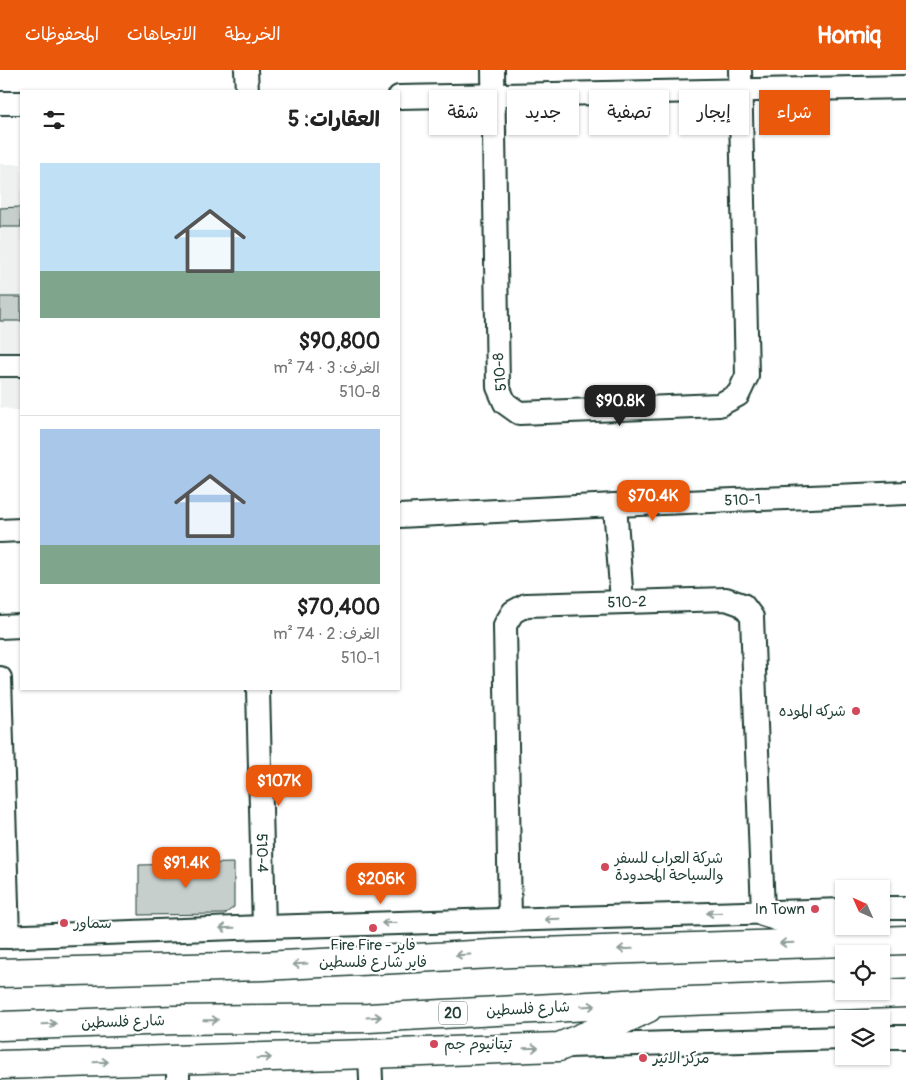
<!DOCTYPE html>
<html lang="ar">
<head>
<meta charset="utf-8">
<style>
	:root { --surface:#fff; --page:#f2f2f2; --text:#222; --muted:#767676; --line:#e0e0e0; --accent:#ea580c }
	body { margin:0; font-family:Pangolin,"Playpen Sans Arabic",sans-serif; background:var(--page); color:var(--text); direction:rtl; height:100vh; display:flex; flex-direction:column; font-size:19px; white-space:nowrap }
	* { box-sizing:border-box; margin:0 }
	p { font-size:16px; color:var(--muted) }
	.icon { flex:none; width:28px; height:28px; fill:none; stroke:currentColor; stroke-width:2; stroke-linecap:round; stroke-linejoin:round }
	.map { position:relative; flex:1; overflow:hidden; direction:ltr }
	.panel { position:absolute; left:20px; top:20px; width:380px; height:600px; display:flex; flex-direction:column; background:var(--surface); border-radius:0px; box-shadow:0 1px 4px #0004; direction:rtl }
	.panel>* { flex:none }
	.hud { position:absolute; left:415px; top:20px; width:415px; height:45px; direction:rtl; display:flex; gap:10px }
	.needle { width:32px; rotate:315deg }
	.tools { position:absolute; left:835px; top:810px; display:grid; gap:10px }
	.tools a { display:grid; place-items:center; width:55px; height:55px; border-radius:0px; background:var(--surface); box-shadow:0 1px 4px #0004; font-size:25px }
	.price { position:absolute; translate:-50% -42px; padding:0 11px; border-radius:10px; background:var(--accent); color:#fff; font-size:16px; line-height:32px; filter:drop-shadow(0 1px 2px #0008) }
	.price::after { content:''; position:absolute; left:50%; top:30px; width:15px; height:11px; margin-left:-8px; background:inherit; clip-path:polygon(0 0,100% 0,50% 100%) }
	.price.selected { background:#222; color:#fff }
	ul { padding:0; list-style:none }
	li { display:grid; align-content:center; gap:10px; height:265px; padding:0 20px }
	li+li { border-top:1px solid var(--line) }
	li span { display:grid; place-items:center; height:155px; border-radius:0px; color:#555 }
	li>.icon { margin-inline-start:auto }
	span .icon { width:90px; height:90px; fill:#fffc; stroke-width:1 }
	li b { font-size:21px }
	h2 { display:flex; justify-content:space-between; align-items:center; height:60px; padding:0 20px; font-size:21px }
	.pill { padding:0 18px; border-radius:0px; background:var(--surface); box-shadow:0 1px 4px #0004; font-size:18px; line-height:45px }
	.pill.selected { background:var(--accent); color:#fff }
	header { display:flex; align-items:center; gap:30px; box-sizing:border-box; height:70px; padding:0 25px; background:var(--accent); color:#fff }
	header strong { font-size:24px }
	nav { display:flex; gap:28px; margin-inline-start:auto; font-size:18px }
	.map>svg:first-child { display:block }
	.built { fill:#eef1f0 }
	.building { fill:#c7cfcc; stroke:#1f3d34 }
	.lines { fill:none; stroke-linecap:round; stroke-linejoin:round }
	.minor-casing { stroke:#1f3d34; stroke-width:26 }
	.major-casing { stroke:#1f3d34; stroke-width:31 }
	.minor { stroke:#fff; stroke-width:22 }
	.major { stroke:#fff; stroke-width:28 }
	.oneway { stroke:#8f9e9a }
	.poi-dot { fill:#d1495b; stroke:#fff; stroke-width:2 }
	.labels { text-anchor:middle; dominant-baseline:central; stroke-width:4.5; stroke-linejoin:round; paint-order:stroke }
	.shield { fill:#fff; stroke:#627771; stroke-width:1 }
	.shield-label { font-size:14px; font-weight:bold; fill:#1f3d34 }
	.street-label { font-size:15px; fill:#1f3d34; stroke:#fff }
	.poi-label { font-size:15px; fill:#1f3d34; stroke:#fff; text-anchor:start }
</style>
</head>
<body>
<header>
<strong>Homiq</strong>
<nav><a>الخريطة</a><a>الاتجاهات</a><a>المحفوظات</a></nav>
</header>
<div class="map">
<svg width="906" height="1010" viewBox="0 0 906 1010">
	<rect width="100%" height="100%" fill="#fff"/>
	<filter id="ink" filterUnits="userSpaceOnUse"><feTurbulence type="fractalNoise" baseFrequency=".02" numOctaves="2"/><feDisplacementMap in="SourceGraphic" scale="10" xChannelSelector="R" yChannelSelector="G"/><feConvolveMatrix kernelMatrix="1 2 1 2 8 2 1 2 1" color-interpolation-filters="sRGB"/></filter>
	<g filter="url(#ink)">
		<path class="built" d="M0 94H21V362L19 341 0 337Z"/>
		<g class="building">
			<path d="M21 137V157H0V138Z"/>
			<rect x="0" y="227" width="21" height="24"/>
			<path d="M234 793V837L225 844 139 845V795Z"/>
		</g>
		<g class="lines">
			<g class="minor-casing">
				<g id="minor">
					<path d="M246 0 247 21"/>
					<path d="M493 0 498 317 505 333 519 343 719 335 738 325 747 306 740 0"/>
					<path d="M399 27 906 17"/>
					<path d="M0 33H21"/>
					<path d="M0 295H21"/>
					<path d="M615 435 622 532"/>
					<path id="s1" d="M399 446 615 435 906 423"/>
					<path d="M0 461 21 460"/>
					<path d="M0 557 21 556"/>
					<path d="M0 608 8 867"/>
					<path id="s2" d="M258 619 264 857"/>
					<path d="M881 838H906"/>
					<path id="s3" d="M510 850 505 555 513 542 526 535 726 529 743 535 752 547 763 842"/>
					<path d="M0 867 264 857 844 840"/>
					<path d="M881 967H906"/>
					<path d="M567 976 844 968"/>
					<path d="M370 984 371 1010"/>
					<path d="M178 990V1010"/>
				</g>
			</g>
			<g class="major-casing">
				<g id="major">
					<path d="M763 842 836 864"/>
					<path d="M0 903 264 896 511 883 906 870"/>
					<path d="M0 956 176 950 368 948 661 932 906 923"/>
					<path d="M0 995 370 984 559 977 610 956 648 938"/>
				</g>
			</g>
			<use href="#minor" class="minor"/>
			<use href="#major" class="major"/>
		</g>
		<defs><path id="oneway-shaft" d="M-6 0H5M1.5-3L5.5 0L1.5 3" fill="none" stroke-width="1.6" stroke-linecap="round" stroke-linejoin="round" transform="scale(1.25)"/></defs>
		<g class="oneway">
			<use href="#oneway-shaft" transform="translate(714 843) rotate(178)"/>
			<use href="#oneway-shaft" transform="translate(552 849) rotate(178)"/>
			<use href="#oneway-shaft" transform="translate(389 853) rotate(178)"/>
			<use href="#oneway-shaft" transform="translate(227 858) rotate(178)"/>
			<use href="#oneway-shaft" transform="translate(787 873) rotate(178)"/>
			<use href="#oneway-shaft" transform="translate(625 879) rotate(178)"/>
			<use href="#oneway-shaft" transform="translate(463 885) rotate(177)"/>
			<use href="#oneway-shaft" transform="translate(300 894) rotate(177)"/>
			<use href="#oneway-shaft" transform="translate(588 936) rotate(-3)"/>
			<use href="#oneway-shaft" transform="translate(374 947) rotate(-3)"/>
			<use href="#oneway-shaft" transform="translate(211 950) rotate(-1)"/>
			<use href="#oneway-shaft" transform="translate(49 954) rotate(-2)"/>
			<use href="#oneway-shaft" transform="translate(531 978) rotate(-2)"/>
			<use href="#oneway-shaft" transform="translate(264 988) rotate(-2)"/>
			<use href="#oneway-shaft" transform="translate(101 992) rotate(-2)"/>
		</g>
	</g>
	<g class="poi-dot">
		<circle cx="856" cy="641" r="5"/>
		<circle cx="605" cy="797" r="5"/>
		<circle cx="815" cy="839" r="5"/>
		<circle cx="64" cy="853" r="5"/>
		<circle cx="373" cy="858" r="5"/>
		<circle cx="434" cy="974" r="5"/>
		<circle cx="643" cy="988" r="5"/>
	</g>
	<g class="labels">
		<rect class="shield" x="439" y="931.5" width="28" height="23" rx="4"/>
		<g class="shield-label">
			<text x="453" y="943">20</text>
		</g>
		<g class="street-label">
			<text transform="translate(500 302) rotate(-95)">510-8</text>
			<text stroke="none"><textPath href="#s1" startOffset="344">510-1</textPath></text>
			<text stroke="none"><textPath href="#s3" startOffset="426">510-2</textPath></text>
			<text stroke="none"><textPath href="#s2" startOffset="164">510-4</textPath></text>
			<text transform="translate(528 939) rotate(-3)">شارع فلسطين</text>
			<text transform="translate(123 952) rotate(-2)">شارع فلسطين</text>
		</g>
		<g class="poi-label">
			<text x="846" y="641" text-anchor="end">شركه الموده</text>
			<text x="615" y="788">شركة العراب للسفر<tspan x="615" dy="17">والسياحة المحدودة</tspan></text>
			<text x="805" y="839" text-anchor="end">In Town</text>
			<text x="74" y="853">سماور</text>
			<text x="373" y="875" text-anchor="middle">Fire Fire - فاير<tspan x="373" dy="17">فاير شارع فلسطين</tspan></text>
			<text x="444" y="974">تيتانيوم جم</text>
			<text x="653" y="988">مركز الاثير</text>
		</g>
	</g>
</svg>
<div class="tools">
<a><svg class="needle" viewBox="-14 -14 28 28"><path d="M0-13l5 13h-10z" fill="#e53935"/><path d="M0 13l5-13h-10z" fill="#767676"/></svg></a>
<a><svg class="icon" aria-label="locate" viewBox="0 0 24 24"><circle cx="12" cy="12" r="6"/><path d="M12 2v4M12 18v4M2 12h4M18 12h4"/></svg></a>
<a><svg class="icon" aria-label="layers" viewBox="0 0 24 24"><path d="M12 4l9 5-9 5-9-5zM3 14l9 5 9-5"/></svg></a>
</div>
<b class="price selected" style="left:620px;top:357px">$90.8K</b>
<b class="price" style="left:653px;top:452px">$70.4K</b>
<b class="price" style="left:279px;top:737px">$107K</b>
<b class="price" style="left:186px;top:819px">$91.4K</b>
<b class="price" style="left:381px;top:835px">$206K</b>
<div class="hud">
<a class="pill selected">شراء</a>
<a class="pill">إيجار</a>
<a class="pill">تصفية</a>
<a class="pill">جديد</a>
<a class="pill">شقة</a>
</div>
<section class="panel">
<h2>العقارات: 5<svg class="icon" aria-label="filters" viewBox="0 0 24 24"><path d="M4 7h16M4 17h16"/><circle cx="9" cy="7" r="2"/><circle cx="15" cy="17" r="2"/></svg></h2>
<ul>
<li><span style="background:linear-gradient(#bfe0f5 70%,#7fa58c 0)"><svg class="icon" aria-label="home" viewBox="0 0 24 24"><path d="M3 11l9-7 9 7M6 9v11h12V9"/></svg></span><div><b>$90,800</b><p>الغرف: 3 · 74 m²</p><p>510-8</p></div></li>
<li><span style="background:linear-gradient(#a9c7e8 75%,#7fa58c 0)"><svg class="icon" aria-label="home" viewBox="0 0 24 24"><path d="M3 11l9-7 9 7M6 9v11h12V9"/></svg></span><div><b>$70,400</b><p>الغرف: 2 · 74 m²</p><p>510-1</p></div></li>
</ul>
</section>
</div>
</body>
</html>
